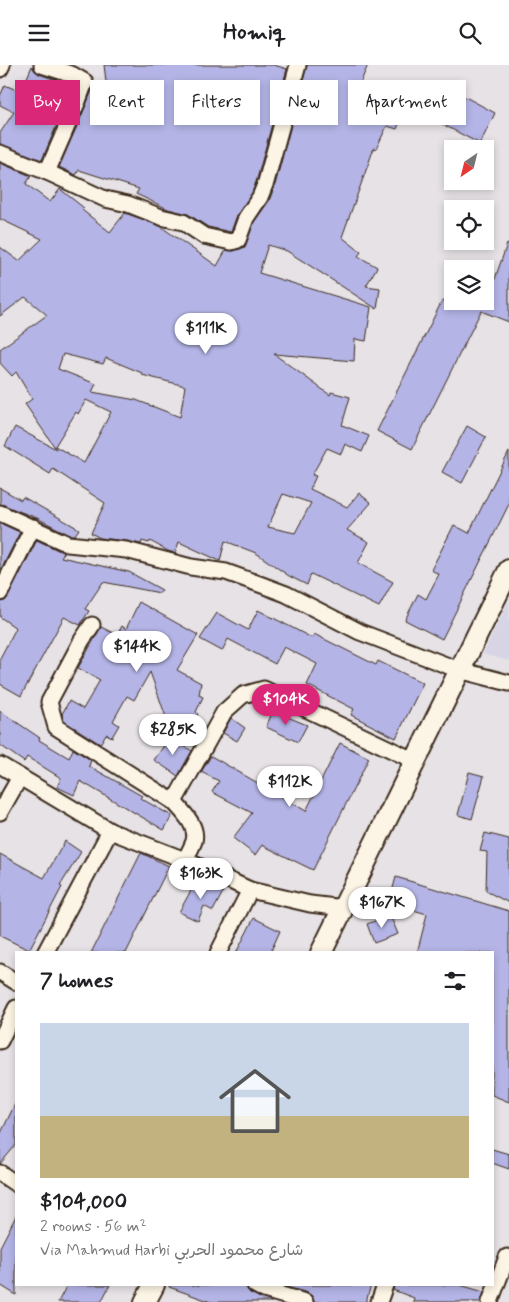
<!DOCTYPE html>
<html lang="en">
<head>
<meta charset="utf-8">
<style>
	:root { --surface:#fff; --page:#f2f2f2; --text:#202124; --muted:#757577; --accent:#db2777 }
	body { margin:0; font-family:Mynerve,"Playpen Sans Arabic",sans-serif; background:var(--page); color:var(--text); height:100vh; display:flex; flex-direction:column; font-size:19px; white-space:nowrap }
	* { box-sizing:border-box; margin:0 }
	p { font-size:16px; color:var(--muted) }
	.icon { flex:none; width:28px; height:28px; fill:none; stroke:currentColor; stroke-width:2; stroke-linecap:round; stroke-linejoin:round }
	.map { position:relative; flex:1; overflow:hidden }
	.drawer { position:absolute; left:15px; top:886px; width:479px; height:335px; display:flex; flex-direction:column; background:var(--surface); border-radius:0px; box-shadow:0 2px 8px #0003 }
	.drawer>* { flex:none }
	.banner { position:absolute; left:15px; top:15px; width:480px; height:45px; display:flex; gap:10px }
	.needle { width:32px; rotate:215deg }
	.buttons { position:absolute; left:444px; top:75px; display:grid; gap:10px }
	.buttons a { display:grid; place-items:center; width:50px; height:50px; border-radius:0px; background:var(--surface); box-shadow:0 2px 8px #0003; font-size:25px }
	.price { position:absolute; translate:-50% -42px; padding:0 11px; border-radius:18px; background:#fff; color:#222; font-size:16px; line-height:32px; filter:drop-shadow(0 1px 2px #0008) }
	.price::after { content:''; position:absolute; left:50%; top:30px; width:15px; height:11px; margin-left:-8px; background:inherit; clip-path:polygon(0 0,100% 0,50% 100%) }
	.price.on { background:var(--accent); color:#fff }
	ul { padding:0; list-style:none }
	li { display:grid; align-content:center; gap:10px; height:265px; padding:0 25px }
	li span { display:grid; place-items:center; height:155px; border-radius:0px; color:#555 }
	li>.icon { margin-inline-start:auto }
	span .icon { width:90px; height:90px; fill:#fffc; stroke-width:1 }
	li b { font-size:21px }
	h2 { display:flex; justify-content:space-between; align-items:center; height:60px; padding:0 25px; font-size:21px }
	.pill { padding:0 18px; border-radius:0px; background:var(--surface); box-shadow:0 2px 8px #0003; font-size:18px; line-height:45px }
	.pill.on { background:var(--accent); color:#fff }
	header { display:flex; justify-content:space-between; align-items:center; height:65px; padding:0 25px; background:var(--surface); font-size:22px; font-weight:700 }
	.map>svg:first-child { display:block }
	.built { fill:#d7d4e5 }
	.building { fill:#b4b4e6; stroke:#3b2a1e; fill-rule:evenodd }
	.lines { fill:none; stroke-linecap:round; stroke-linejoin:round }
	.street-casing { stroke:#3b2a1e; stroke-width:19 }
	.secondary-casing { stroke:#3b2a1e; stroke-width:24 }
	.street { stroke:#fcf5e5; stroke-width:15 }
	.secondary { stroke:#fcf5e5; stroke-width:20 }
</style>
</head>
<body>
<header><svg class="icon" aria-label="menu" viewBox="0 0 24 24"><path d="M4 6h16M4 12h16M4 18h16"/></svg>Homiq<svg class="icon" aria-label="search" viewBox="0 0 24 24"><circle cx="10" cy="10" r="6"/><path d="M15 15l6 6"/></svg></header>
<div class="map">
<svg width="509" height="1237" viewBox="0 0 509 1237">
	<rect width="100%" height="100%" fill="#e6e2e5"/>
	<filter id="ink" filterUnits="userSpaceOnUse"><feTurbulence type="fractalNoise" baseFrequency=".02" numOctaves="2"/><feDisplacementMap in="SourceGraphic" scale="10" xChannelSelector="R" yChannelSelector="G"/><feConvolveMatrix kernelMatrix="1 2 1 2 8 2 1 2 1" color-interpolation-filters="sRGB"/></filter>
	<g filter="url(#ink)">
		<path class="built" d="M509 536V596L483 589Z"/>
		<g class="building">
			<path d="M104 0H274L287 4 257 114 252 128 237 150 231 167 208 162 188 149 168 144 136 129 139 124 79 105 76 110 59 102 94 21 107 25Z"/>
			<path d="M307 0H368L359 21 396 36 393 43 404 47 397 64 387 61 376 84 374 83 342 172 361 187 358 191 377 202 366 221 380 223 377 244 287 186 268 180 259 208 371 242 366 276 355 274 354 296 274 289 330 330 331 327 350 332 342 360 369 371 362 387 345 379 341 389 327 383 312 410 316 411 310 424 347 442 359 428 371 438 347 465 369 477 358 498 393 517 379 542 311 509 307 520 289 511 256 488 225 476 220 496 179 477 175 488 168 486 150 476 149 478 142 476 141 479 127 476 100 473 91 468 105 438 53 404 50 409 5 381 15 362 56 384 25 339 32 334 16 307 12 311 0 298V284L47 250 25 232 0 251V182L19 196 42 174 0 154V98L31 111 26 119 50 137 60 124 84 143 82 145 110 167 125 148 160 161 217 201 226 185 234 186 245 182 254 157 269 136 275 120ZM63 289 103 299 106 293 142 308V310L185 321 180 352 136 335 92 327 96 319 58 304ZM86 335 111 347 84 398 55 381 76 347 78 349ZM283 429 311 438 295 468 268 462Z"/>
			<path d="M32 1 35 6 39 9 73 21 42 95 0 79V68L14 47 0 40V31L5 20 21 27Z"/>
			<path d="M458 28 495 48 480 79 442 59Z"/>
			<path d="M507 179 509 180V257L481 246 412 384 377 366 442 236H485V230L489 231Z"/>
			<path d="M467 361 486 372 462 418 442 407Z"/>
			<path d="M509 387V439L442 574 405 555 418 529 426 534 439 509 431 505 454 460 469 468Z"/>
			<path d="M0 423 21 435 23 432 79 464 75 470H70L37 453 0 439Z"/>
			<path d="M0 458 20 467 0 507Z"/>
			<path d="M37 475 64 488 61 492 129 507 162 525 160 528 103 517 85 544 89 546 80 560 64 552 21 631 0 619V593L16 563 0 552V537L5 536 8 532Z"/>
			<path d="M139 537 198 570 177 605 201 618 199 630 203 632 196 647 198 649 189 664 166 652 150 607 134 635 127 631 113 656 119 660 112 672 106 669 100 679 64 656 62 649 69 636 83 644 100 615 78 603 101 562 117 570 122 561 126 564Z"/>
			<path d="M258 545 312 573 314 569 376 600 378 596 423 618 396 673 351 650 354 644 307 620 317 599 284 582 275 599 228 574 222 586 200 574 217 548 248 565Z"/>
			<path d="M0 646 40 673 39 675 69 693 73 684 91 695 89 701 142 731 140 733 172 751 164 765 80 716 74 730 57 722 61 713 27 692 24 697 0 680Z"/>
			<path d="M273 646 307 660 298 677 266 662Z"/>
			<path d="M231 653 245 663 237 676 223 668Z"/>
			<path d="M170 672 192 686 178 711 154 695Z"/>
			<path d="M340 678 369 693 313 805 262 780 255 790 233 773 252 748 212 727 219 716 201 707 211 691 306 746Z"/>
			<path d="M469 707 484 711 472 754 458 750Z"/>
			<path d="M485 768 509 774V838L486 826 487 787 480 786Z"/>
			<path d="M65 776 81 787 60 821 62 822 29 885 0 871V789L44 813Z"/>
			<path d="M141 788 169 801 126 888H91Z"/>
			<path d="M396 812 509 846V1037L492 1030V888H417L427 849 389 838Z"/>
			<path d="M198 813 223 827 213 846 204 841 198 856 179 847Z"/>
			<path d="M390 850 398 869 374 878 367 859Z"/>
			<path d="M254 853 280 866 270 888H236Z"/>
			<path d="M16 1037V1080L0 1099V1070Z"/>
			<path d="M492 1084 509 1089V1104L492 1098Z"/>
			<path d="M16 1151V1230L0 1220V1182Z"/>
			<path d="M67 1220H110L101 1237H58Z"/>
			<path d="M169 1220H246L247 1224 250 1228 272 1237H211L169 1222Z"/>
			<path d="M280 1220H371L366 1237H314L312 1231 308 1228Z"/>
			<path d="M394 1220H460L484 1227 481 1237H413L414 1233 393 1225Z"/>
		</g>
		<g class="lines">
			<g class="street-casing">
				<g id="street">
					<path d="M42 0 73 10 85 17 78 36 47 107"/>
					<path d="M0 4 2 0"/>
					<path d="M0 88 47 107 105 134 128 139 161 152 183 157 204 171 231 177 238 175 246 153 260 132 266 117 298 0"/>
					<path d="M0 448 68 479 126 485 191 502 226 507 262 520 286 529 360 567 459 605 509 618"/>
					<path d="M0 528 33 462"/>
					<path d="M92 560 82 575 49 637 56 662 174 737C183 747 198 761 194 776 192 782 188 789 185 795"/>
					<path d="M0 700 110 766 185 795 250 825 310 839 344 843"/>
					<path d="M174 737 224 647 243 630 264 624 415 696"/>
					<path d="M0 747 20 712"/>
					<path d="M45 888 110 766"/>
					<path d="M218 888 250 825"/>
					<path d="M0 907 16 917"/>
					<path d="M0 976 16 943"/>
					<path d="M0 1108 16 1119"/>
					<path d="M255 1220 264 1225 305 1237"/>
					<path d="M379 1237 385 1220"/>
					<path d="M490 1237 507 1192"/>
				</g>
			</g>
			<g class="secondary-casing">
				<g id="secondary">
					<path d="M321 888 509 505"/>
					<path d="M145 1237 154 1220"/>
				</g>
			</g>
			<use href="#street" class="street"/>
			<use href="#secondary" class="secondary"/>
		</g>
	</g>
</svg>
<div class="buttons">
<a><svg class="needle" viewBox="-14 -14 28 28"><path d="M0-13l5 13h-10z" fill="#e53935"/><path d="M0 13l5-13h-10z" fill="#757577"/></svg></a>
<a><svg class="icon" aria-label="locate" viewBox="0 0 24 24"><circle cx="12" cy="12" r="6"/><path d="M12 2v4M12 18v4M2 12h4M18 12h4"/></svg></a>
<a><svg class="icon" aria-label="layers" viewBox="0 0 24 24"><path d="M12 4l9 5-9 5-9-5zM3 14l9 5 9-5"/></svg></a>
</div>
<b class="price" style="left:206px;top:290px">$111K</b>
<b class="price" style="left:137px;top:608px">$144K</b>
<b class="price on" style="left:286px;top:661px">$104K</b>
<b class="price" style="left:173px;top:691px">$285K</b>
<b class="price" style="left:290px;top:743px">$112K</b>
<b class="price" style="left:201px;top:835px">$163K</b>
<b class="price" style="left:382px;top:864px">$167K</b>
<div class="banner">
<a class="pill on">Buy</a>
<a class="pill">Rent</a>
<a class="pill">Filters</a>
<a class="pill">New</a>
<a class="pill">Apartment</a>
</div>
<section class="drawer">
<h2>7 homes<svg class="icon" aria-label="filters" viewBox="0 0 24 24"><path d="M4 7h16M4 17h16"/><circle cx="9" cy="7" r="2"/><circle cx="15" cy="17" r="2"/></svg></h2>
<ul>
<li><span style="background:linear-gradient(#c9d6e8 60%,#c2b280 0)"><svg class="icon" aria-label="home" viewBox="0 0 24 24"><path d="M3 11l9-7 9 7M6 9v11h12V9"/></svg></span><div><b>$104,000</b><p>2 rooms · 56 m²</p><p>Via Mahmud Harbi شارع محمود الحربي</p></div></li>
</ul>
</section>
</div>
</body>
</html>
